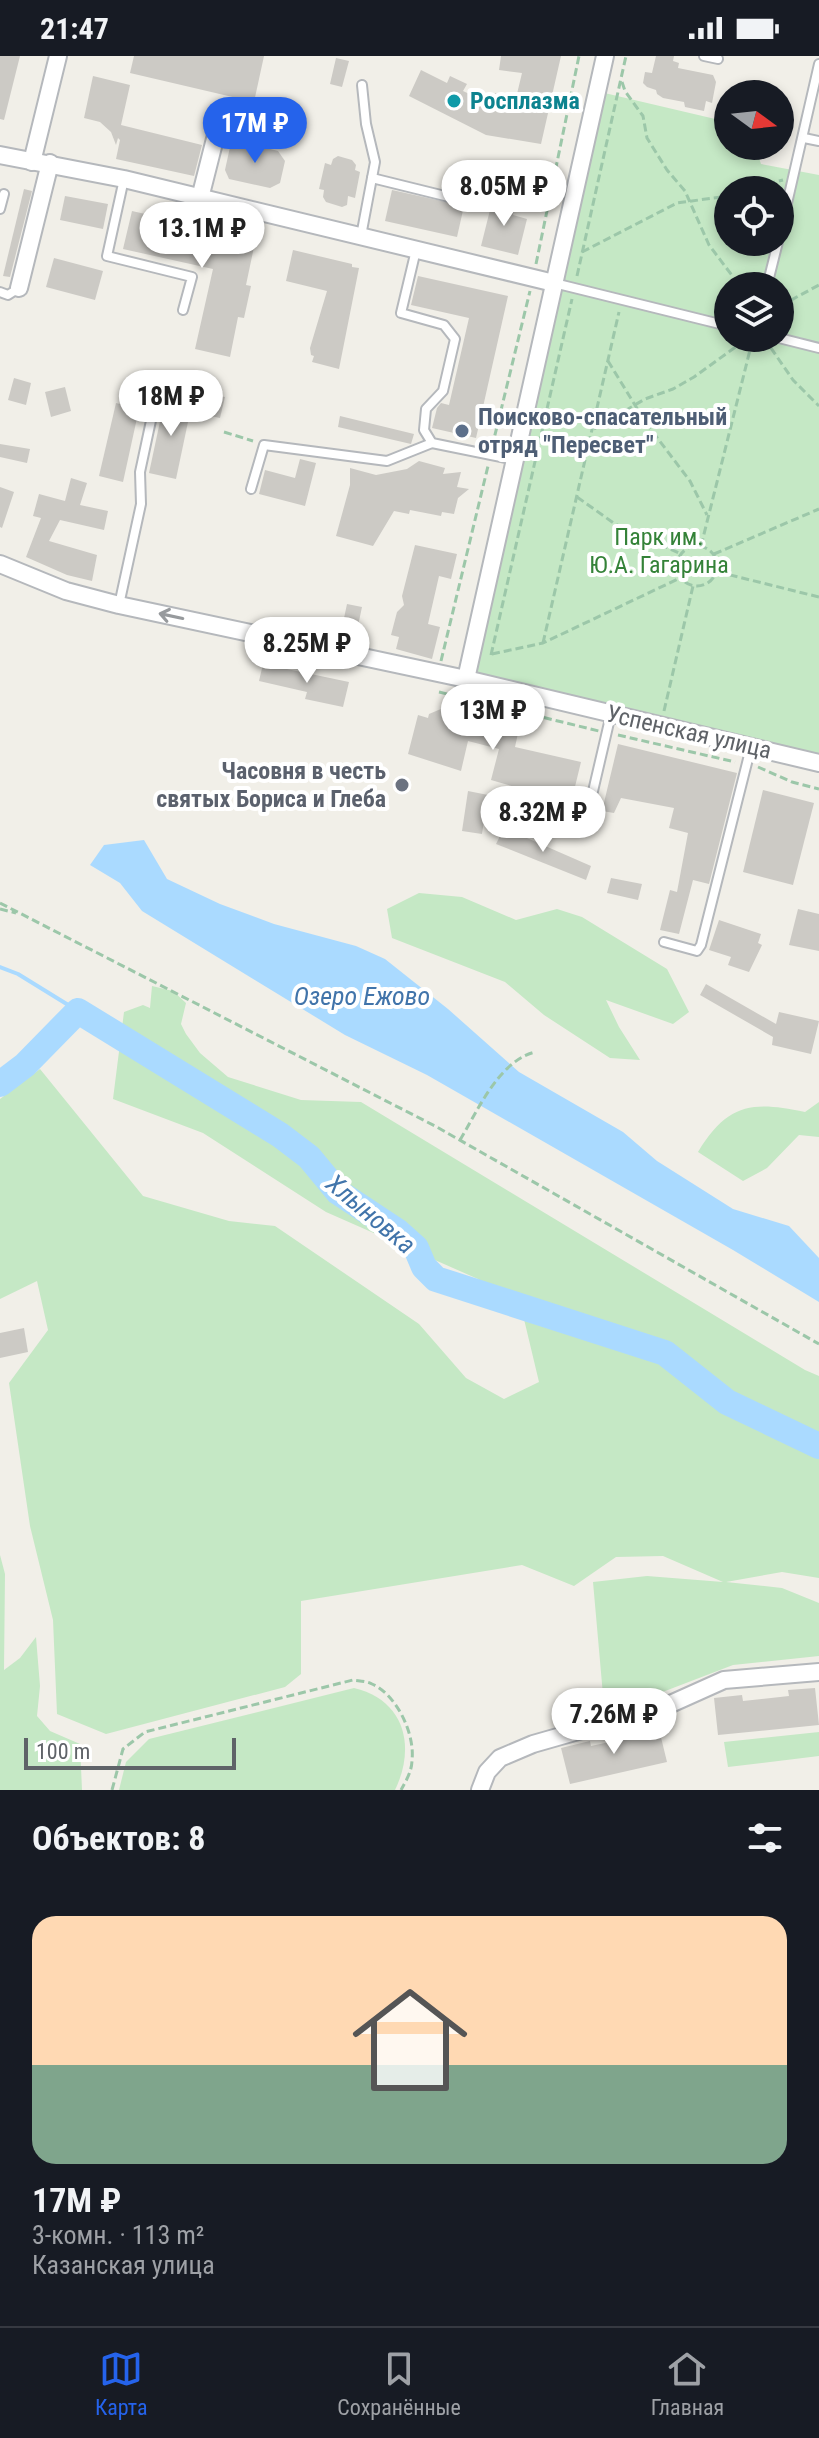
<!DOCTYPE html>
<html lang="ru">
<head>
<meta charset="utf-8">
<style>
	:root { --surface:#171b24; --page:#242831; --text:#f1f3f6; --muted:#9ea1a6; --line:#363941; --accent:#2563eb }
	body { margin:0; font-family:"Roboto Condensed",sans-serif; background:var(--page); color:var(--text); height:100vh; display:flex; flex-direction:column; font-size:30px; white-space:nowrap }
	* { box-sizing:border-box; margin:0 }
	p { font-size:26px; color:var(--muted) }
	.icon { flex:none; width:44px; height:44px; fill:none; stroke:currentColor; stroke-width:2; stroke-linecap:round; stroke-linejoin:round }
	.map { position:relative; height:1734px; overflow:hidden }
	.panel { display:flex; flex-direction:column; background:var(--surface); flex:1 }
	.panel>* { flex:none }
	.needle { width:52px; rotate:105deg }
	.tools { position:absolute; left:714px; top:24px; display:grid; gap:16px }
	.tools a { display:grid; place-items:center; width:80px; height:80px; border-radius:50%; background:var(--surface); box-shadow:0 4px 12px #0003; font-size:40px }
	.scale { position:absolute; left:24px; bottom:20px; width:212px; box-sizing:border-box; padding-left:8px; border:4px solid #5f6368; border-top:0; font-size:22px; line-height:28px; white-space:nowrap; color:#5f6368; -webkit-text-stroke:6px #fff; paint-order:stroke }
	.price { position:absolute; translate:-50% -68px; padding:0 18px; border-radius:28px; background:#fff; color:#222; font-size:26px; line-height:52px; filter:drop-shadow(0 2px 4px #0008) }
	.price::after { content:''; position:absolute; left:50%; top:48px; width:24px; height:18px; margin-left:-12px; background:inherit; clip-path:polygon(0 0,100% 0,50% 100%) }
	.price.active { background:var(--accent); color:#fff }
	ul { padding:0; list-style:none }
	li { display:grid; align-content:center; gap:16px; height:424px; padding:0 32px }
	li+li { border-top:2px solid var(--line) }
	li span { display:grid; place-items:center; height:248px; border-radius:24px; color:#555 }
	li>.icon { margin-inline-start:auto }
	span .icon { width:144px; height:144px; fill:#fffc; stroke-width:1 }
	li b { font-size:34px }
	h2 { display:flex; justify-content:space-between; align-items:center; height:96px; padding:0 32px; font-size:34px }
	.status { display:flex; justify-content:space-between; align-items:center; height:56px; padding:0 40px; background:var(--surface); direction:ltr }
	.status svg { height:22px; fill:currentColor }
	.tabs { display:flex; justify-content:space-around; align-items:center; height:112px; border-top:2px solid var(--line); background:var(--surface); font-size:22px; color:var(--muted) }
	.tabs a { display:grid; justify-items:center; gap:4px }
	.tabs .active { color:var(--accent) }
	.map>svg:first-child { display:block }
	.green { fill:#c5e8c5; fill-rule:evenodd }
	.water { fill:#aadaff }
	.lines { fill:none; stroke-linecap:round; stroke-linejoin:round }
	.stream { stroke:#aadaff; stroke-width:4 }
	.river { stroke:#aadaff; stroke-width:26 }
	.building { fill:#cccac5 }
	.lane-casing { stroke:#b5b8bc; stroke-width:12 }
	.street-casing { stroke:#b5b8bc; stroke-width:20 }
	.path { stroke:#9cc7a9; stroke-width:3; stroke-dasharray:8 4; stroke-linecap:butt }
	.lane { stroke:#fff; stroke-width:8 }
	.street { stroke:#fff; stroke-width:16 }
	.oneway { stroke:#979a9d }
	.culture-dot { fill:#0f9aa8; stroke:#fff; stroke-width:3 }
	.service-dot { fill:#5c6f8a; stroke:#fff; stroke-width:3 }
	.worship-dot { fill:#6b7280; stroke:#fff; stroke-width:3 }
	.labels { text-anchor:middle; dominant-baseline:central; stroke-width:8; stroke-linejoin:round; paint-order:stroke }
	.culture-label { font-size:24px; font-weight:bold; fill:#0d838f; stroke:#fff; text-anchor:start }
	.service-label { font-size:24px; font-weight:bold; fill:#4e5e75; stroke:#fff; text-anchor:start }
	.park-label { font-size:24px; fill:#348238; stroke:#fff }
	.street-label { font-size:24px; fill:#5f6368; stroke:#fff }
	.worship-label { font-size:24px; font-weight:bold; fill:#5b616d; stroke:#fff; text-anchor:end }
	.water-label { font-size:26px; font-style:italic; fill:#4174aa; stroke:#fff }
</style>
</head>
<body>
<div class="status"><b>21:47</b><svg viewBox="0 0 49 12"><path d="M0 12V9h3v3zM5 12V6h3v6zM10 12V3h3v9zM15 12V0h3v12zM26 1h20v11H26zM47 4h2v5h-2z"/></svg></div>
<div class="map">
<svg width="819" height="1734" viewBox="0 0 819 1734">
	<rect width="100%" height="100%" fill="#f1efe8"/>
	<g class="green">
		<path d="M596 35 728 66V90H755L761 108 819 119V701L485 623 474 613ZM728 134H780V186H728ZM728 230H780V282H728Z"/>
		<path d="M419 837 462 841 516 864 557 853 582 861 667 913 689 956 673 968 606 944 619 971 640 1004 610 1002 544 959 505 926 392 882 387 853Z"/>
		<path d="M152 930 173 935 186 947 181 968 186 978 200 997 228 1021 301 1044 361 1046 805 1314 819 1320V1522L782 1516 726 1526 782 1532 819 1547V1600L733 1609 626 1650 603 1639 593 1526 647 1520 723 1526 663 1500 616 1501 574 1530 522 1509 301 1545V1618L285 1631 106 1678 57 1658 53 1564 30 1470 9 1327 48 1274 37 1225 0 1243V1043L40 1013 143 1140 229 1165 275 1170 419 1268 466 1322 504 1343 539 1326 523 1259 478 1223 326 1156 203 1077 113 1043 124 956 143 949 150 952Z"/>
		<path d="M819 1046V1081L799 1079 767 1112 743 1125 698 1096C728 1047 752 1045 805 1056Z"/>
		<path d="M0 1499 5 1518 4 1614 20 1602 36 1581 40 1630 37 1660 50 1675 80 1688 82 1734H0Z"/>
		<path d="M354 1632C405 1644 416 1691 395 1734H119L126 1706 149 1683Z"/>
		<path d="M819 1676V1700L728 1711 724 1686Z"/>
	</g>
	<path class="water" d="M144 784 167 823 220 848 274 868 356 890 385 903 448 953 519 1016 623 1076 657 1105 733 1153 789 1170 819 1202V1246L733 1194 427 1019 345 979 142 855 120 827 90 809 104 789Z"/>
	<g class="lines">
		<path class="stream" d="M0 911 18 918 78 955"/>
		<path class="river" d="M0 1028 25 1009 78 955 280 1079 309 1101 338 1136 397 1175 416 1192 424 1211 436 1223 665 1297 727 1346 819 1390"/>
	</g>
	<g class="building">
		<path d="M0 0H20L4 64 0 63Z"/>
		<path d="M134 0H264L254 46 130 17Z"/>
		<path d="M501 0H561L541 88 486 79 409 40 421 14 447 27 450 20 467 28 463 35 493 49 495 37 516 42 522 17 499 14Z"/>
		<path d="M656 0H674L673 5 679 7 678 12 713 19 716 26 712 47 706 45 704 55 685 51 684 46 663 42 657 38 656 34 647 31 643 27 645 16 652 17Z"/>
		<path d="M336 2 349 5 342 31 330 28Z"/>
		<path d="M93 20 130 29 121 69 202 89 194 120 116 103 120 84 118 82 116 89 111 76 100 66 84 62Z"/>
		<path d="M239 85 278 95 285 105 280 127 270 132 229 123 225 114 230 91Z"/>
		<path d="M338 100 352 104 356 109 355 114 360 116 355 142 348 140 347 149 342 151 326 146 323 141 324 134 319 133 325 107 331 109 333 103Z"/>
		<path d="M24 133 32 135 10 221 3 220Z"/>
		<path d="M392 134 464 150 457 181 385 165Z"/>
		<path d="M65 140 108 148 103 173 60 164Z"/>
		<path d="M493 142 515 148 513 159 527 163 518 199 481 190Z"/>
		<path d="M132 155 242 180 254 191 246 229 251 230 244 262 238 261 230 301 195 293 213 213 123 193Z"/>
		<path d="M293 194 352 208V211L359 212 339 313 312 306 314 300 311 299 310 292 327 235 286 225Z"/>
		<path d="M54 202 103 215 95 244 46 231Z"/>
		<path d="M418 220 508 240 476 382 432 372 437 352 441 347 449 349 469 262 411 249Z"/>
		<path d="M14 322 31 327 26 349 8 344Z"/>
		<path d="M65 331 71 355 51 361 45 336Z"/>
		<path d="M210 338 225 341 220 362 206 359Z"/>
		<path d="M165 342 192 347 176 423 149 417Z"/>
		<path d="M116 347 139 353 123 426 99 420Z"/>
		<path d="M340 360 414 378 411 388 338 371Z"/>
		<path d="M0 388 30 393 27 407 0 401Z"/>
		<path d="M300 403 316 407 305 450 259 438 265 414 295 422Z"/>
		<path d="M419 405 445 412 443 418 461 416 457 431 469 433 458 442 454 458 442 456 441 460 410 454 409 458 394 455 373 490 336 480 350 429V412L376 419 407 413Z"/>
		<path d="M71 422 87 427 80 449 108 455 104 474 60 464 49 485 97 499 92 525 67 519 26 501 41 462 33 460 39 438 65 445Z"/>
		<path d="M0 431 14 436 2 472 0 471Z"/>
		<path d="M415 489 457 498 451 523 439 520 428 568 440 571 432 603 396 593 399 581 391 579 397 556 404 549 402 540Z"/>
		<path d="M347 548 362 551 355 584 340 581Z"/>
		<path d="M263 608 349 626 343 651 305 643 307 636 259 625Z"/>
		<path d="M448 650 520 668 515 691 581 706 571 747 491 724 499 693 468 685 461 715 408 698 418 659 428 662 429 658Z"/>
		<path d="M618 688 737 717 709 828 693 824 679 878 660 874 670 834 677 836 688 777 669 772 674 752 621 742 614 757 602 755Z"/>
		<path d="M763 734 814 747 793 829 743 816Z"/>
		<path d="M468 735 488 739 482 778 462 775Z"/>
		<path d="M504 772 591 810 586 824 496 788Z"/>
		<path d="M611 822 642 828 638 844 607 837Z"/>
		<path d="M798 853 819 858V895L789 889Z"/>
		<path d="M719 864 761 878 758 887 762 889 749 916 728 909 731 901 709 894Z"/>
		<path d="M706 928 776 968 779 956 819 965 811 998 772 989 773 981 700 939Z"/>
		<path d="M24 1272 28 1296 0 1302V1277Z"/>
		<path d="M815 1632 819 1669 718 1679 714 1642 742 1639 743 1645 789 1640 788 1634Z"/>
		<path d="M658 1669 667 1706 570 1728 561 1692 590 1685 591 1690 633 1681 632 1676Z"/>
	</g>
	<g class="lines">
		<g class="lane-casing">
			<g id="lane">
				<path d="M704 0 718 3"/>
				<path d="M804 82 819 85"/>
				<path d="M372 122 449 141"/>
				<path d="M124 123 107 200 192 221 183 254"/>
				<path d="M0 153 4 138"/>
				<path d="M780 178 819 8"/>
				<path d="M361 180 375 106 366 68 362 29"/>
				<path d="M416 194 401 257 444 269 455 283 443 335 426 353 424 374 432 387 515 404"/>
				<path d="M554 227 728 270"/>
				<path d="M767 230 778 186"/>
				<path d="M0 236 8 239 19 232"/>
				<path d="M779 282 819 292"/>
				<path d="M251 433 264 389 387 405 432 387"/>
				<path d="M119 549 141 448 140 416 158 332"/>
				<path d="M587 761 611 658"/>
				<path d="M664 886 697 895 701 889 751 691"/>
			</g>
		</g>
		<g class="street-casing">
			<g id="street">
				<path d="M0 99 124 123 554 227"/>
				<path d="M32 106 58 0"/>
				<path d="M200 142 218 71"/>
				<path d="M19 232 50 107"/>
				<path d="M0 508 66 535 119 549 466 623 819 707"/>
				<path d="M466 623 605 0"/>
				<path d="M480 1734 487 1716 500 1702 533 1688 666 1650 724 1624 819 1616"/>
			</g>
		</g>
		<g class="path">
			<path d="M622 26 625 35 643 60 647 82 667 114 685 135 709 189 740 230"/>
			<path d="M744 134 783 124"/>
			<path d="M582 196 677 147 728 140"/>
			<path d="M536 208 579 0"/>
			<path d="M577 220 626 0"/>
			<path d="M780 250 819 229"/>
			<path d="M764 282 793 324 819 350"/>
			<path d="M608 305 646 367 690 425 707 459"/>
			<path d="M594 373 645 343 673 333 694 321 748 282"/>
			<path d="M224 376 253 385"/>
			<path d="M492 391 530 235"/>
			<path d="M577 441 615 468 681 498"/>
			<circle cx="697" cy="510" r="20"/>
			<path d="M701 490 753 282"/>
			<path d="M714 498 819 453"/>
			<path d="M718 516 819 541"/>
			<path d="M543 587 619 256"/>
			<path d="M492 598 543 587 680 522"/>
			<path d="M491 599 572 243"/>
			<path d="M441 605 488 410"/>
			<path d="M439 636 599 675"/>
			<path d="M664 655 693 530"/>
			<path d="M618 679 735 706"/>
			<path d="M758 711 792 726 819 733"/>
			<path d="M0 847 435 1070 819 1288"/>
			<path d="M0 853 16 857"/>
			<path d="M460 1084C478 1054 499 1005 535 996"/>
			<path d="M112 1734 123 1693 145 1676 353 1624C359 1625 367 1625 372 1628 397 1639 415 1678 412 1704 412 1715 406 1725 401 1734"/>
		</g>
		<use href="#lane" class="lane"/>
		<use href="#street" class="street"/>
	</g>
	<defs><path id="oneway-shaft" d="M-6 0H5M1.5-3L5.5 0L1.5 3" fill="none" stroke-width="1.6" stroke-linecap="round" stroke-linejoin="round" transform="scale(2)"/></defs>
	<use class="oneway" href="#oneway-shaft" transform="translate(171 560) rotate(-168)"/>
	<circle class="culture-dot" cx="454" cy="45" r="8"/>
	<circle class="service-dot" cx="462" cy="375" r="8"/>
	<circle class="worship-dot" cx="402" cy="729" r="8"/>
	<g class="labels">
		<g class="culture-label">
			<text x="470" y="45">Росплазма</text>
		</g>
		<g class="service-label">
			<text x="478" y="361">Поисково-спасательный<tspan x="478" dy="28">отряд "Пересвет"</tspan></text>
		</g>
		<g class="park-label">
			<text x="659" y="481">Парк им.<tspan x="659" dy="28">Ю.А. Гагарина</tspan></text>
		</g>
		<g class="street-label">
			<text transform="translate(689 676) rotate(13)">Успенская улица</text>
		</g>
		<g class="worship-label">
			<text x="386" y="715">Часовня в честь<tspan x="386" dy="28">святых Бориса и Глеба</tspan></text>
		</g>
		<g class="water-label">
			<text x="362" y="940">Озеро Ежово</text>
			<text transform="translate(371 1158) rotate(40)">Хлыновка</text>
		</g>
	</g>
</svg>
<div class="tools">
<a><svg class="needle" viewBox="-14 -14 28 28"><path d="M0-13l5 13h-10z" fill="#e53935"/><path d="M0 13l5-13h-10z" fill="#9ea1a6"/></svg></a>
<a><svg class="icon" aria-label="locate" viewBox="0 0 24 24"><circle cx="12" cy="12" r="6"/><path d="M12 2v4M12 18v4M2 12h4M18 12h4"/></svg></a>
<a><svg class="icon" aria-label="layers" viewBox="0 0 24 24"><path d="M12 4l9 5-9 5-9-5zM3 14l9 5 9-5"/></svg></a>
</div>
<div class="scale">100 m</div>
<b class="price active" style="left:255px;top:109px">17M ₽</b>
<b class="price" style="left:504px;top:172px">8.05M ₽</b>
<b class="price" style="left:202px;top:214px">13.1M ₽</b>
<b class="price" style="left:171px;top:382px">18M ₽</b>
<b class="price" style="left:307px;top:629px">8.25M ₽</b>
<b class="price" style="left:493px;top:696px">13M ₽</b>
<b class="price" style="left:543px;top:798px">8.32M ₽</b>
<b class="price" style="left:614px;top:1700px">7.26M ₽</b>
</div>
<section class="panel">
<h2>Объектов: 8<svg class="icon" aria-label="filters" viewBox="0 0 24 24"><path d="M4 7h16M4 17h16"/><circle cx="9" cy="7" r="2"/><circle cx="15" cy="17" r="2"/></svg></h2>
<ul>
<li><span style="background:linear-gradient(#ffd9b3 60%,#7fa58c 0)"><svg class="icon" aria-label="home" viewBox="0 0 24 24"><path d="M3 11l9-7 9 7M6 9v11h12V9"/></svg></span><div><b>17M ₽</b><p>3-комн. · 113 m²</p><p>Казанская улица</p></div></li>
</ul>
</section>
<nav class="tabs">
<a class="active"><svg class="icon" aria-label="map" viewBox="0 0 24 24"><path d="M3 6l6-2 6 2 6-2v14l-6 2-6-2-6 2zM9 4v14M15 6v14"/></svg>Карта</a>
<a><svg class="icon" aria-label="saved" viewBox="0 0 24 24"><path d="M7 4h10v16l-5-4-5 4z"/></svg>Сохранённые</a>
<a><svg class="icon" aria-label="home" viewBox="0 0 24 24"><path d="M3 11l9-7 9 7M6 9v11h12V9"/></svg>Главная</a>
</nav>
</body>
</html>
